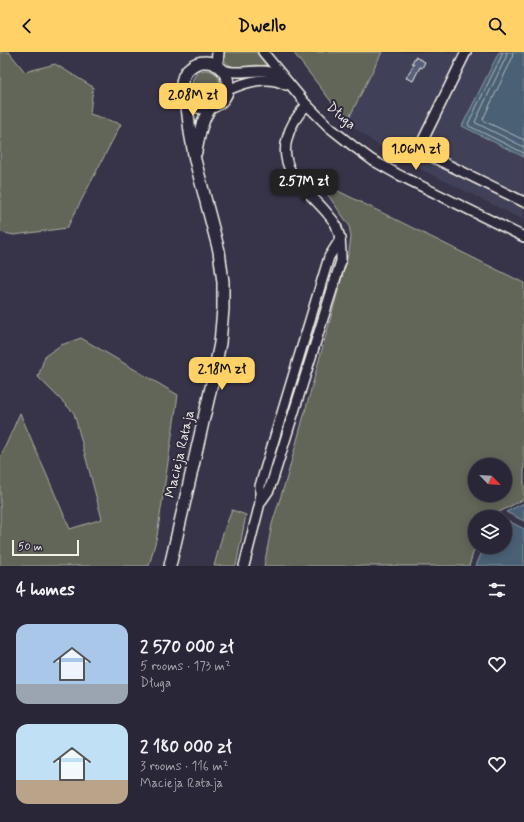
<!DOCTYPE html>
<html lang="en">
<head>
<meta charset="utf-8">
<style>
	:root { --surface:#292737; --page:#312f3f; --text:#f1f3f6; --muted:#a5a5ad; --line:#454452; --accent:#ffd166 }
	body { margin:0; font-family:Mynerve,sans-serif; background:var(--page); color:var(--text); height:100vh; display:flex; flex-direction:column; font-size:15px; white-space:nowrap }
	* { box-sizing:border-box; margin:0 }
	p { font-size:13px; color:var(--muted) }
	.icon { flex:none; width:22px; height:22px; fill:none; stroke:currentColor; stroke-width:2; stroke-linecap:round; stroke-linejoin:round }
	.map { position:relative; height:514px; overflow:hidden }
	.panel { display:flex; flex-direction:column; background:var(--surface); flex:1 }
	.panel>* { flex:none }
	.needle { width:26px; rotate:115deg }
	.fabs { position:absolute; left:468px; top:406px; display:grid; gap:8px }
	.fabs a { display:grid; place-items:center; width:44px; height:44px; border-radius:50%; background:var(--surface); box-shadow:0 2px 10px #0003,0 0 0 1px var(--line); font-size:20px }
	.scale { position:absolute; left:12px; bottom:10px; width:67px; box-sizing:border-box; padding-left:4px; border:2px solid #f4f1e8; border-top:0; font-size:11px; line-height:14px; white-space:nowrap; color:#f4f1e8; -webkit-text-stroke:3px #2f2a3d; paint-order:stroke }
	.price { position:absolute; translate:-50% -34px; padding:0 9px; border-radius:8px; background:var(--accent); color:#111; font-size:13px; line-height:26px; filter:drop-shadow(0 1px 2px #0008) }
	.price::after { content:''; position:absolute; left:50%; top:24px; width:12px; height:9px; margin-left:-6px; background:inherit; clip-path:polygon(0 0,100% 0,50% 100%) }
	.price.current { background:#222; color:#fff }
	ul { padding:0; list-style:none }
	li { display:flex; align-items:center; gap:12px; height:100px; padding:0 16px }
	li span { display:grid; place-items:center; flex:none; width:112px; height:80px; border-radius:12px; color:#555 }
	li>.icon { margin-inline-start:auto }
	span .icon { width:48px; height:48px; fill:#fffc; stroke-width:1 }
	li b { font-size:17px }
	h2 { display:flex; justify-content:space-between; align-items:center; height:48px; padding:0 16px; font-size:17px }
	header { display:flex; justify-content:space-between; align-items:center; height:52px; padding:0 16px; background:var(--accent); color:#111; font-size:18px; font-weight:700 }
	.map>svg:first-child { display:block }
	.built { fill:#414158 }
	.green { fill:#626658; stroke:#abaca0; fill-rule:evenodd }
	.water { fill:#496174; stroke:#8d9ba2 }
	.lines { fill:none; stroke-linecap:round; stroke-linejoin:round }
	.shore { stroke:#b0b7ba; stroke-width:1 }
	.building { fill:#595e7b; stroke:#f4f1e8 }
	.minor-casing { stroke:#f4f1e8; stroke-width:12 }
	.major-casing { stroke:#f4f1e8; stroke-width:14 }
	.minor { stroke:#2f2a3d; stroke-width:9 }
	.major { stroke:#2f2a3d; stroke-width:11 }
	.labels { text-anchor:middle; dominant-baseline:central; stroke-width:4; stroke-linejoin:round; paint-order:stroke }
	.street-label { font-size:14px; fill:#f4f1e8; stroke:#2f2a3d }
</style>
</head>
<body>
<header><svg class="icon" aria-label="back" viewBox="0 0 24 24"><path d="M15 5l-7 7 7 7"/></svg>Dwello<svg class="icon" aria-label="search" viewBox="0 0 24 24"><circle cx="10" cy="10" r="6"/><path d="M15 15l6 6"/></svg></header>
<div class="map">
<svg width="524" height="514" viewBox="0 0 524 514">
	<rect width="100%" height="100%" fill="#373449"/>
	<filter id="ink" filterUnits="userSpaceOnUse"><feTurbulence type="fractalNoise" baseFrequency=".025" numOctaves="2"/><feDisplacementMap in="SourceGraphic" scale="8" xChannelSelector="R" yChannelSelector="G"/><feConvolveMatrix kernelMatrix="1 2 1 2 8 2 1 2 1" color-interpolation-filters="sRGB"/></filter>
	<g filter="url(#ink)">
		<path class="built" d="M382 0H524V168L390 102 347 70Z"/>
		<g class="green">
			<path d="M0 0H9L25 20 55 12 93 35 90 62 121 72 67 176 14 183 0 180Z"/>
			<path d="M223 0H257L269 15 256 13 237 17 229 13 223 7Z"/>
			<path d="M293 0H382L347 70Z"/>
			<circle cx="206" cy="32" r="14"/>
			<path d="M318 129 524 231V447L490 465H475V495L469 514H264L272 472 287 425 349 199 351 185 349 173ZM475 413H505V443H475Z"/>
			<path d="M81 286 178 343 157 484 149 514H0V406L20 361 70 477 102 467 74 361 38 325 45 304 61 293Z"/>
			<path d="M232 458 246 463 236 514H214L223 481Z"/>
		</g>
		<g class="water">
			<path d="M499 0H524V105L462 74Z"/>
			<path d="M524 451V469L506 460Z"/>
			<path d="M505 467 524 477V514H476L484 495H505Z"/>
		</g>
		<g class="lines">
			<g class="shore">
				<path d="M502 0V3L468 72 469 74 524 101"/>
				<path d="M507 0 506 5 475 70 476 71 524 95"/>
				<path d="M513 0 512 7 483 67 484 69 524 88"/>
			</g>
		</g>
		<path class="building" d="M415 5 425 10 422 16 420 15 413 29 406 26 414 12 412 11Z"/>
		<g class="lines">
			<g class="minor-casing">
				<g id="minor">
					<path d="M263 0 307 53 329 75 353 94 372 108 397 122 524 185"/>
					<path d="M466 0 423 88 424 97 428 103 524 150"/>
					<path d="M223 18C227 19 231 20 235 20 251 21 268 14 281 26"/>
					<path d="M228 38C246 30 267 23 286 33"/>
					<path d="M260 451 269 438 273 427 341 209C341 197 341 185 336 173 334 169 330 165 327 161 308 138 278 120 287 87 290 74 297 63 307 53"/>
					<path d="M244 514 260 451V434L329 205 341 186"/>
				</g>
			</g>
			<g class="major-casing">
				<g id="major">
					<circle cx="205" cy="33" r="23"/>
					<path d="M217 13 218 0"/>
					<path d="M196 100C199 83 201 70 210 56"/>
					<path d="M170 514 212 331 220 291 223 257V230L219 199 195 108 190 80 186 46"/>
				</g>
			</g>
			<use href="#minor" class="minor"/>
			<use href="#major" class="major"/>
		</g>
	</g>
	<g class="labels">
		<g class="street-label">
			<text transform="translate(341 64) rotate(41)">Długa</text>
			<text transform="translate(180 402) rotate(-77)">Macieja Rataja</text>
		</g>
	</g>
</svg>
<div class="fabs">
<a><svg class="needle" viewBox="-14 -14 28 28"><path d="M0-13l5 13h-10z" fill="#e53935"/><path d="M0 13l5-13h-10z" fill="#a5a5ad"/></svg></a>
<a><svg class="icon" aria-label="layers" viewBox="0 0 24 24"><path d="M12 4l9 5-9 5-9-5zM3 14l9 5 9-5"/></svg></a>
</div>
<div class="scale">50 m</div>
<b class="price" style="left:193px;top:65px">2.08M zł</b>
<b class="price" style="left:416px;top:119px">1.06M zł</b>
<b class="price current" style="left:304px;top:151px">2.57M zł</b>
<b class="price" style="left:222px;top:339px">2.18M zł</b>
</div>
<section class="panel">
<h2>4 homes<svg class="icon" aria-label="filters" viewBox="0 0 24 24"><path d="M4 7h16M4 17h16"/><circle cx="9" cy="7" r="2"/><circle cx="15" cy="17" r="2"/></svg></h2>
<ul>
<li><span style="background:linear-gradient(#a9c7e8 75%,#9aa5b1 0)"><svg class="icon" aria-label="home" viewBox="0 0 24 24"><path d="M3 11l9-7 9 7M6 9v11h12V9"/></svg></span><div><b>2 570 000 zł</b><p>5 rooms · 173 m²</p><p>Długa</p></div><svg class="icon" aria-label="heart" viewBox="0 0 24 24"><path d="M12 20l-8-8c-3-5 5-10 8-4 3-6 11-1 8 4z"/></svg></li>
<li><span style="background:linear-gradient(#bfe0f5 70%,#b9a48a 0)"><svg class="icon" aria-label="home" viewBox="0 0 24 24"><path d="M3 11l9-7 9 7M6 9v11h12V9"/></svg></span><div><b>2 180 000 zł</b><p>3 rooms · 116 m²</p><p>Macieja Rataja</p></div><svg class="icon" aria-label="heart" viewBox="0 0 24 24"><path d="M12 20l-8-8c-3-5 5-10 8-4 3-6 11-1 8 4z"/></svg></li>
</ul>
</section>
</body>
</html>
